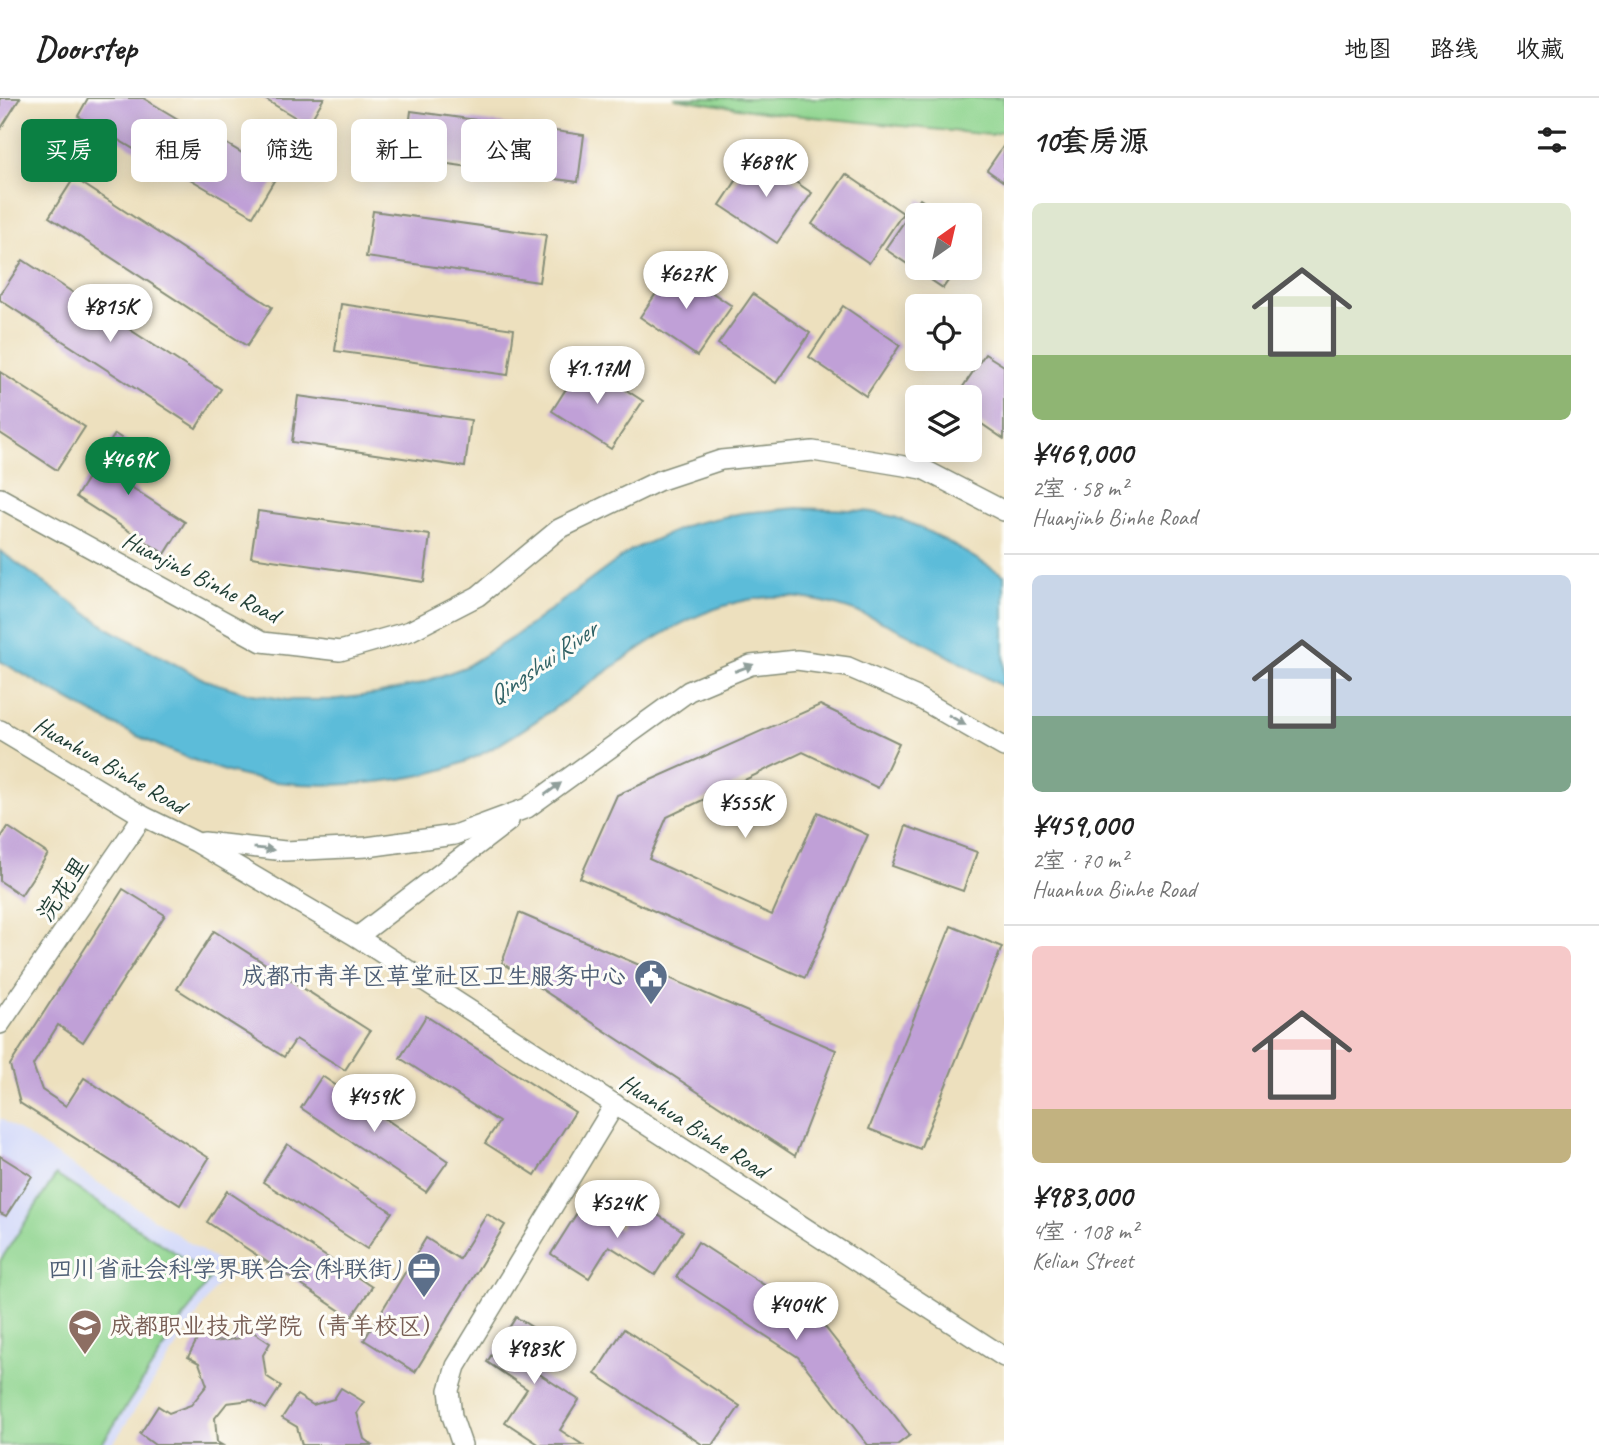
<!DOCTYPE html>
<html lang="zh">
<head>
<meta charset="utf-8">
<style>
	:root { --surface:#fff; --page:#f2f2f2; --text:#222; --muted:#767676; --line:#e0e0e0; --accent:#0b8043 }
	body { margin:0; font-family:Caveat,"LXGW WenKai TC",sans-serif; background:var(--page); color:var(--text); height:100vh; display:flex; flex-direction:column; font-size:26px; white-space:nowrap }
	* { box-sizing:border-box; margin:0 }
	p { font-size:23px; color:var(--muted) }
	.icon { flex:none; width:38px; height:38px; fill:none; stroke:currentColor; stroke-width:2; stroke-linecap:round; stroke-linejoin:round }
	.map { position:relative; flex:1; overflow:hidden }
	.side { display:flex; flex-direction:column; background:var(--surface); width:595px }
	.side>* { flex:none }
	.guide { position:absolute; left:21px; top:21px; width:665px; height:63px; display:flex; gap:14px }
	.needle { width:46px; rotate:34deg }
	.fabs { position:absolute; left:905px; top:105px; display:grid; gap:14px }
	.fabs a { display:grid; place-items:center; width:77px; height:77px; border-radius:10px; background:var(--surface); box-shadow:0 4px 18px #0003; font-size:35px }
	.price { position:absolute; translate:-50% -60px; padding:0 16px; border-radius:24px; background:#fff; color:#222; font-size:23px; line-height:46px; filter:drop-shadow(0 2px 4px #0008) }
	.price::after { content:''; position:absolute; left:50%; top:42px; width:21px; height:16px; margin-left:-10px; background:inherit; clip-path:polygon(0 0,100% 0,50% 100%) }
	.price.on { background:var(--accent); color:#fff }
	ul { padding:0; list-style:none }
	li { display:grid; align-content:center; gap:14px; height:371px; padding:0 28px }
	li+li { border-top:2px solid var(--line) }
	li span { display:grid; place-items:center; height:217px; border-radius:10px; color:#555 }
	li>.icon { margin-inline-start:auto }
	span .icon { width:126px; height:126px; fill:#fffc; stroke-width:1 }
	li b { font-size:30px }
	h2 { display:flex; justify-content:space-between; align-items:center; height:84px; padding:0 28px; font-size:30px }
	.pill { padding:0 24px; border-radius:10px; background:var(--surface); box-shadow:0 4px 18px #0003; font-size:24px; line-height:63px }
	.pill.on { background:var(--accent); color:#fff }
	header { display:flex; align-items:center; gap:42px; box-sizing:border-box; height:98px; padding:0 35px; background:var(--surface); border-bottom:2px solid var(--line) }
	header strong { font-size:33px }
	nav { display:flex; gap:38px; margin-inline-start:auto; font-size:24px }
	main { display:flex; flex:1; min-height:0 }
	.map>svg:first-child { display:block }
	.built { fill:#d3d9f9 }
	.green { fill:#8ed48e; stroke:#568861; stroke-width:2 }
	.water { fill:#5bbcd9; stroke:#3d7c86; stroke-width:2 }
	.building { fill:#c0a0d7 }
	.lines { fill:none; stroke-linecap:round; stroke-linejoin:round }
	.street-casing { stroke:#868e79; stroke-width:22 }
	.street { stroke:#fff; stroke-width:19 }
	.oneway { fill:#8f9e9a }
	.labels { text-anchor:middle; dominant-baseline:central; stroke-width:6; stroke-linejoin:round; paint-order:stroke }
	.street-label { font-size:24px; fill:#1f3d34; stroke:#fdfcf7 }
	.service-label { font-size:24px; fill:#4e5e75; stroke:#fdfcf7; text-anchor:end }
	.education-label { font-size:24px; fill:#785e54; stroke:#fdfcf7; text-anchor:start }
	.water-label { font-size:26px; font-style:italic; fill:#316366; stroke:#fdfcf7 }
</style>
</head>
<body>
<header>
<strong>Doorstep</strong>
<nav><a>地图</a><a>路线</a><a>收藏</a></nav>
</header>
<main>
<div class="map">
<svg width="1004" height="1347" viewBox="0 0 1004 1347">
	<rect width="100%" height="100%" fill="#fdfcf7"/>
	<filter id="ink" filterUnits="userSpaceOnUse"><feTurbulence type="fractalNoise" baseFrequency=".0143" numOctaves="2"/><feDisplacementMap in="SourceGraphic" scale="14" xChannelSelector="R" yChannelSelector="G"/><feConvolveMatrix kernelMatrix="1 2 1 2 8 2 1 2 1" color-interpolation-filters="sRGB"/></filter>
	<filter id="wash" filterUnits="userSpaceOnUse"><feTurbulence type="fractalNoise" baseFrequency=".00686" numOctaves="4" result="noise"/><feDisplacementMap in="SourceGraphic" scale="28" xChannelSelector="R" yChannelSelector="G"/><feGaussianBlur stdDeviation="1.57" result="paint"/><feColorMatrix in="noise" values="0 0 0 0 0 0 0 0 0 0 0 0 0 0 0 0 0 1.4 0 .05"/><feComposite in="paint" operator="in"/></filter>
	<g filter="url(#wash)">
		<rect width="100%" height="100%" fill="#ede0be"/>
		<path class="built" d="M0 1020 228 1170 112 1347H0Z"/>
		<g class="green">
			<path d="M674 0H1004V33L991 37 763 14Z"/>
			<path d="M56 1077 211 1178 101 1347H0V1163Z"/>
		</g>
		<path class="water" d="M798 410C829 412 865 410 894 419 931 431 970 458 1004 477V589C935 552 851 494 770 499 693 505 635 554 575 596 543 618 502 648 467 663 439 675 406 681 376 684 328 689 275 688 228 674 147 649 73 605 0 563V453L109 531 205 582 247 595 287 602H330L377 596 419 586 465 569 515 538 631 452 691 426 742 415Z"/>
		<g id="blocks">
			<g class="building">
				<path d="M0 0H20L0 32Z"/>
				<path d="M88 0H143L178 21 154 63 78 18Z"/>
				<path d="M263 0H324L308 27Z"/>
				<path d="M411 13 584 37 578 84 405 60Z"/>
				<path d="M203 32 278 76 253 118 178 74Z"/>
				<path d="M1004 47V84L987 72Z"/>
				<path d="M754 56 812 95 777 145 720 107Z"/>
				<path d="M846 76 903 115 869 165 812 126Z"/>
				<path d="M74 80 272 209 247 248 49 119Z"/>
				<path d="M920 101 944 117H917V170H957L943 190 885 151Z"/>
				<path d="M373 113 546 137 539 184 366 159Z"/>
				<path d="M970 134 977 140 970 151Z"/>
				<path d="M23 162 221 291 196 330 0 202V197Z"/>
				<path d="M674 169 732 208 697 258 640 219Z"/>
				<path d="M753 196 810 235 776 285 718 246Z"/>
				<path d="M341 206 514 231 508 277 335 253Z"/>
				<path d="M843 208 900 247 866 298 809 259Z"/>
				<path d="M985 256 1004 268V341L970 318V299H956Z"/>
				<path d="M583 264 643 303 611 351 552 313Z"/>
				<path d="M0 274 85 329 57 372 0 335Z"/>
				<path d="M298 298 471 322 465 369 292 344Z"/>
				<path d="M115 336 147 357 128 387 185 424 165 456 76 399Z"/>
				<path d="M258 413 430 437 424 484 251 459Z"/>
				<path d="M820 607 899 645 878 690 803 654 667 719 649 761 772 817 818 714 868 737 805 880 580 780 617 697Z"/>
				<path d="M906 728 977 754 963 793 892 768Z"/>
				<path d="M8 729 48 756 21 797 0 783V741Z"/>
				<path d="M123 791 165 817 83 944 58 927 33 967 42 992 66 1008 84 980 209 1060 180 1107 20 1005 10 967Z"/>
				<path d="M519 815 836 952 795 1058 502 865Z"/>
				<path d="M951 828 1002 849 920 1051 869 1031Z"/>
				<path d="M214 833 370 933 345 972 296 941 284 959 177 891Z"/>
				<path d="M426 918 575 1014 535 1077 485 1045 499 1024 400 960Z"/>
				<path d="M322 978 448 1063 426 1094 301 1010Z"/>
				<path d="M287 1046 392 1114 367 1151 263 1084Z"/>
				<path d="M0 1058 32 1078 6 1118 0 1115Z"/>
				<path d="M227 1093 372 1189 351 1220 207 1124Z"/>
				<path d="M636 1103 683 1133 655 1177 609 1148 589 1180 551 1156 582 1107 619 1131Z"/>
				<path d="M487 1116 505 1127 415 1274 364 1242 426 1140 459 1161Z"/>
				<path d="M698 1144 821 1224 910 1337 897 1347H868L798 1259 676 1179Z"/>
				<path d="M516 1219 557 1245 538 1275 579 1302 560 1332 583 1347H540L505 1324 527 1291 487 1264Z"/>
				<path d="M247 1230 270 1245 263 1257 266 1278 281 1288 266 1311 251 1302 227 1305 215 1320 217 1344 222 1347H155L140 1336 158 1308 169 1315 191 1307 207 1287 199 1265 188 1259 200 1236 214 1244 240 1240Z"/>
				<path d="M624 1231 740 1308 713 1347H703L595 1276Z"/>
				<path d="M341 1290 364 1304 357 1315 364 1341 372 1347H302L297 1329 282 1320 297 1297 313 1307 334 1301Z"/>
			</g>
		</g>
	</g>
	<g filter="url(#ink)">
		<use href="#blocks" fill-opacity="0" stroke="#868e79" stroke-width="2"/>
		<g class="lines">
			<g class="street-casing">
				<g id="street">
					<path d="M0 400 262 544 340 553 410 533 478 498 559 431 658 383 721 362 813 353 923 371 1004 413"/>
					<path d="M0 632 143 718 196 744 357 839 1004 1259"/>
					<path d="M204 744 285 753 367 749 454 737 527 710 689 593 751 567 797 562 848 569 915 598 1004 649"/>
					<path d="M357 839 509 723"/>
					<path d="M0 926 143 718"/>
					<path d="M462 1347 452 1318 449 1292 456 1268 615 1006"/>
				</g>
			</g>
			<use href="#street" class="street"/>
		</g>
		<defs><path id="oneway-solid" d="M-6-.8H1V-3.2L6.5 0L1 3.2V.8H-6Z" transform="scale(1.75)"/></defs>
		<g class="oneway">
			<use href="#oneway-solid" transform="translate(744 570) rotate(-20)"/>
			<use href="#oneway-solid" transform="translate(957 622) rotate(30)"/>
			<use href="#oneway-solid" transform="translate(553 691) rotate(-36)"/>
			<use href="#oneway-solid" transform="translate(264 751) rotate(6)"/>
		</g>
	</g>
	<defs>
		<g id="civic-pin" transform="scale(1.75)"><path d="M0 17L-7.5 6A9.5 9.5 0 1 1 7.5 6Z" fill="#5c6f8a" stroke="#fdfcf7"/><path d="M-.6-6.5H3V-4.5H.6V-3L4-1V1h2V6H-6V1h2V-1L-.6-3ZM-1.2 2.5V6h2.4V2.5Z" fill="#fff"/></g>
		<g id="office-pin" transform="scale(1.75)"><path d="M0 17L-7.5 6A9.5 9.5 0 1 1 7.5 6Z" fill="#5c6f8a" stroke="#fdfcf7"/><path d="M-6-3h4V-5.5h4V-3h4V5H-6ZM-1-4.5V-3h2v-1.5ZM-6 0V1H6V0Z" fill="#fff"/></g>
		<g id="university-pin" transform="scale(1.75)"><path d="M0 17L-7.5 6A9.5 9.5 0 1 1 7.5 6Z" fill="#8d6e63" stroke="#fdfcf7"/><path d="M0-5L7-2L0 1L-7-2ZM-4 1L0 2.5L4 1V4Q0 6-4 4Z" fill="#fff"/></g>
	</defs>
	<g fill-rule="evenodd">
		<use href="#civic-pin" x="651" y="878"/>
		<use href="#office-pin" x="424" y="1171"/>
		<use href="#university-pin" x="85" y="1228"/>
	</g>
	<g class="labels">
		<g class="street-label">
			<text transform="translate(201 479) rotate(27)">Huanjinb Binhe Road</text>
			<text transform="translate(110 667) rotate(30)">Huanhua Binhe Road</text>
			<text transform="translate(63 791) rotate(-56)">浣花里</text>
			<text transform="translate(694 1028) rotate(33)">Huanhua Binhe Road</text>
		</g>
		<g class="service-label">
			<text x="626" y="878">成都市青羊区草堂社区卫生服务中心</text>
			<text x="400" y="1171">四川省社会科学界联合会(科联街)</text>
		</g>
		<g class="education-label">
			<text x="110" y="1228">成都职业技术学院（青羊校区）</text>
		</g>
		<g class="water-label">
			<text transform="translate(542 565) rotate(-35)">Qingshui River</text>
		</g>
	</g>
</svg>
<div class="fabs">
<a><svg class="needle" viewBox="-14 -14 28 28"><path d="M0-13l5 13h-10z" fill="#e53935"/><path d="M0 13l5-13h-10z" fill="#767676"/></svg></a>
<a><svg class="icon" aria-label="locate" viewBox="0 0 24 24"><circle cx="12" cy="12" r="6"/><path d="M12 2v4M12 18v4M2 12h4M18 12h4"/></svg></a>
<a><svg class="icon" aria-label="layers" viewBox="0 0 24 24"><path d="M12 4l9 5-9 5-9-5zM3 14l9 5 9-5"/></svg></a>
</div>
<b class="price" style="left:766px;top:101px">¥689K</b>
<b class="price" style="left:686px;top:213px">¥627K</b>
<b class="price" style="left:110px;top:246px">¥815K</b>
<b class="price" style="left:597px;top:308px">¥1.17M</b>
<b class="price on" style="left:128px;top:399px">¥469K</b>
<b class="price" style="left:745px;top:742px">¥555K</b>
<b class="price" style="left:374px;top:1036px">¥459K</b>
<b class="price" style="left:617px;top:1142px">¥524K</b>
<b class="price" style="left:796px;top:1244px">¥404K</b>
<b class="price" style="left:534px;top:1288px">¥983K</b>
<div class="guide">
<a class="pill on">买房</a>
<a class="pill">租房</a>
<a class="pill">筛选</a>
<a class="pill">新上</a>
<a class="pill">公寓</a>
</div>
</div>
<section class="side">
<h2>10套房源<svg class="icon" aria-label="filters" viewBox="0 0 24 24"><path d="M4 7h16M4 17h16"/><circle cx="9" cy="7" r="2"/><circle cx="15" cy="17" r="2"/></svg></h2>
<ul>
<li><span style="background:linear-gradient(#dfe7d0 70%,#8fb573 0)"><svg class="icon" aria-label="home" viewBox="0 0 24 24"><path d="M3 11l9-7 9 7M6 9v11h12V9"/></svg></span><div><b>¥469,000</b><p>2室 · 58 m²</p><p>Huanjinb Binhe Road</p></div></li>
<li><span style="background:linear-gradient(#c9d6e8 65%,#7fa58c 0)"><svg class="icon" aria-label="home" viewBox="0 0 24 24"><path d="M3 11l9-7 9 7M6 9v11h12V9"/></svg></span><div><b>¥459,000</b><p>2室 · 70 m²</p><p>Huanhua Binhe Road</p></div></li>
<li><span style="background:linear-gradient(#f6c9c9 75%,#c2b280 0)"><svg class="icon" aria-label="home" viewBox="0 0 24 24"><path d="M3 11l9-7 9 7M6 9v11h12V9"/></svg></span><div><b>¥983,000</b><p>4室 · 108 m²</p><p>Kelian Street</p></div></li>
</ul>
</section>
</main>
</body>
</html>
